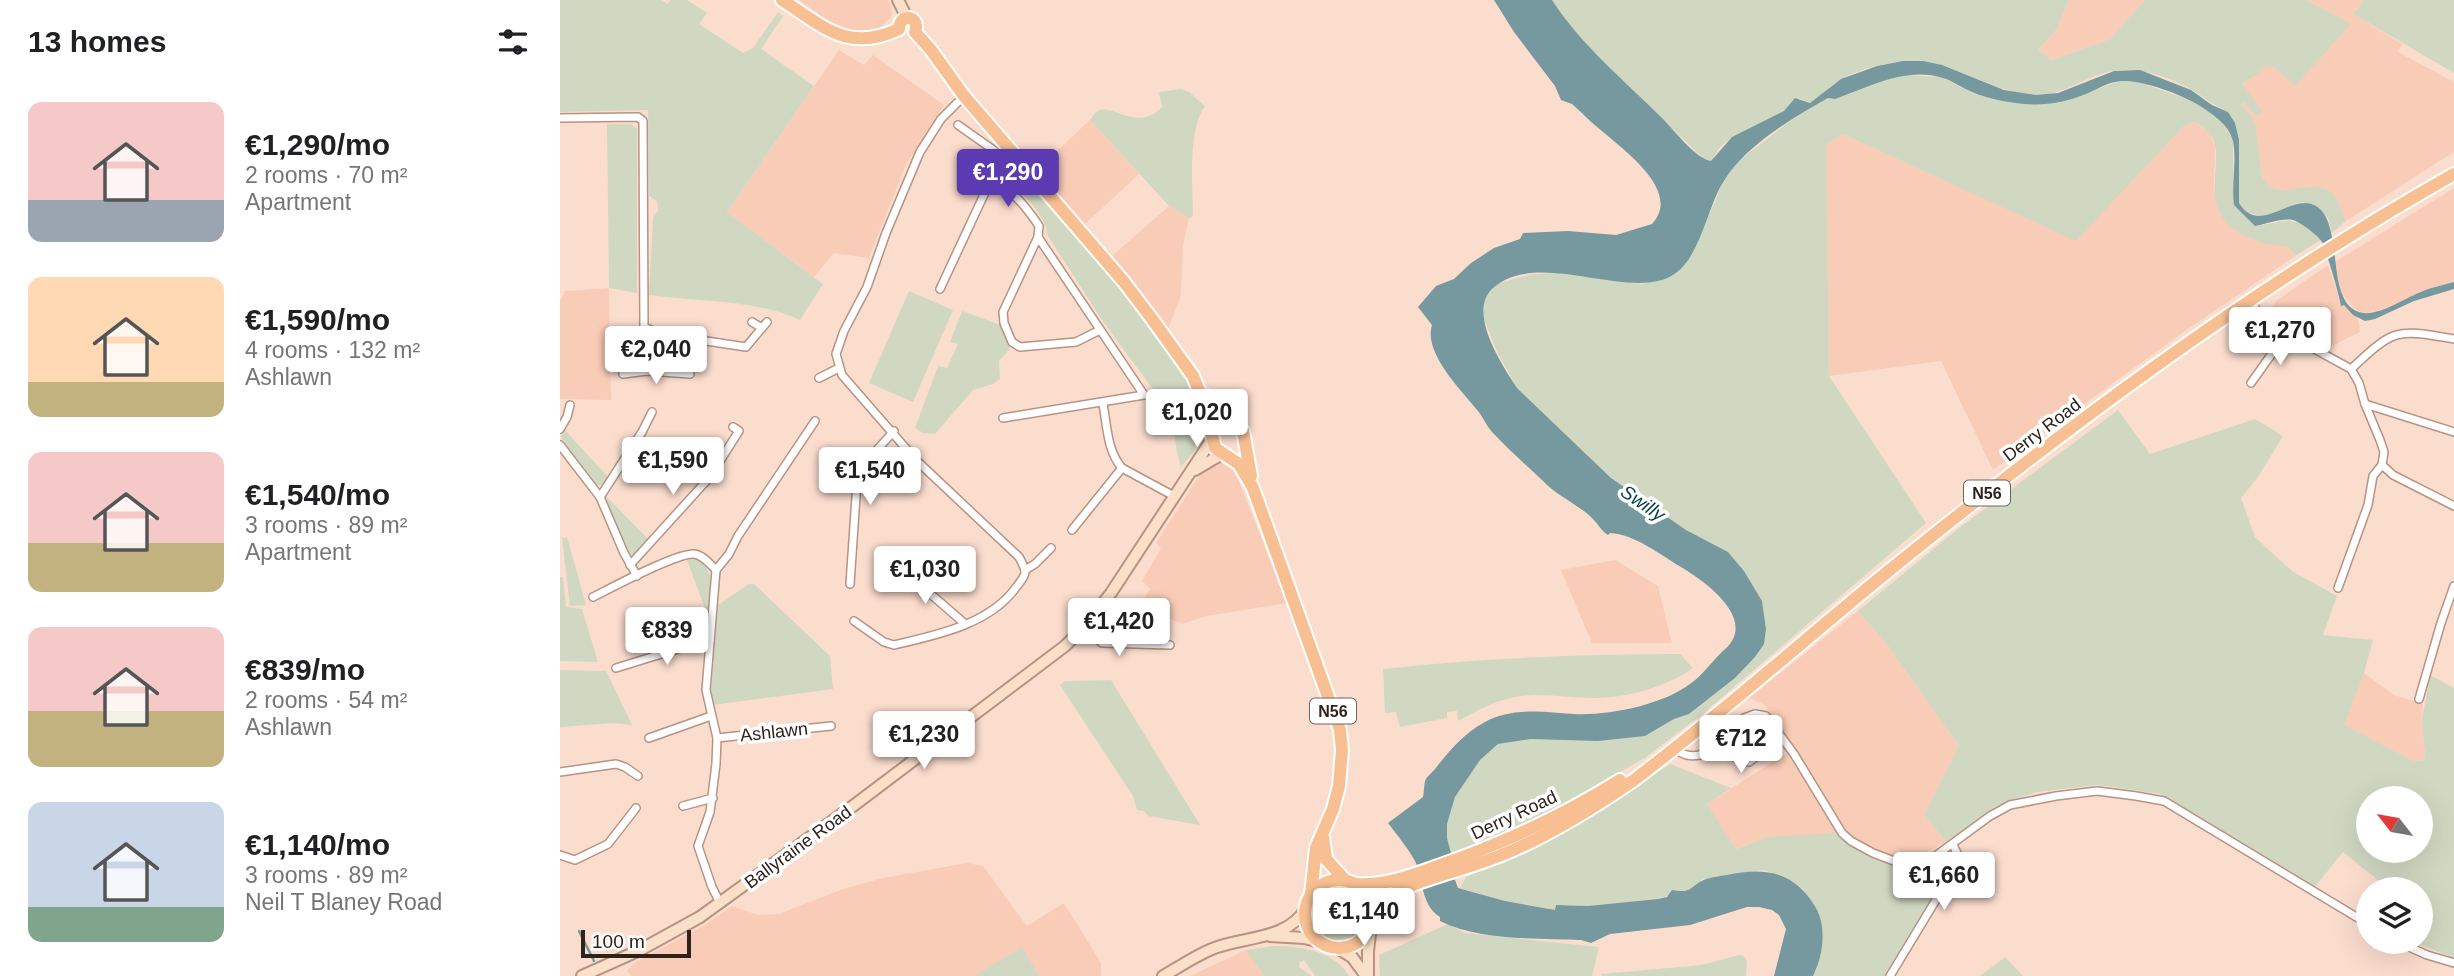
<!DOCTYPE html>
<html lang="en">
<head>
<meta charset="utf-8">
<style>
	:root { --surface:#fff; --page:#f6f6f6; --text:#202124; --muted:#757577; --accent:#5b3ab2 }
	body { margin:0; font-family:Helvetica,sans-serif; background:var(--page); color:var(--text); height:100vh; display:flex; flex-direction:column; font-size:26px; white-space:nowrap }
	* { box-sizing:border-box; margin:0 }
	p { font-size:23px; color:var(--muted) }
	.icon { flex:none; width:38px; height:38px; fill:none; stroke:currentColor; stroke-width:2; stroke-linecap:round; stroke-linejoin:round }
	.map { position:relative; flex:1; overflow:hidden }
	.panel { display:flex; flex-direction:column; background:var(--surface); width:560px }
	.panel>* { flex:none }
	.needle { width:46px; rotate:301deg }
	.tools { position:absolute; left:1796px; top:786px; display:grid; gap:14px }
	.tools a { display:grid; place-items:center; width:77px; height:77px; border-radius:50%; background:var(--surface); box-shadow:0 7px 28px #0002; font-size:35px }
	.scale { position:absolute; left:21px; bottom:18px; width:110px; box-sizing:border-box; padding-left:7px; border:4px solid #2f221b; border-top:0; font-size:19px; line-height:24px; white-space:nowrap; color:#2f221b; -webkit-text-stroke:5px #fff; paint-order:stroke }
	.price { position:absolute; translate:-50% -60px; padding:0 16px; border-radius:7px; background:#fff; color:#222; font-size:23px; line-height:46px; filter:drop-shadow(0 2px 4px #0008) }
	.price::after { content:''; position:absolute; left:50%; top:42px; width:21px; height:16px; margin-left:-10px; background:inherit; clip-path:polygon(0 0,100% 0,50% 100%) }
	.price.active { background:var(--accent); color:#fff }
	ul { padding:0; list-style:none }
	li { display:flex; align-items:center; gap:21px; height:175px; padding:0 28px }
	li span { display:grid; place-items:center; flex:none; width:196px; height:140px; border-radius:14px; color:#555 }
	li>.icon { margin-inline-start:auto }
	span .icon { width:84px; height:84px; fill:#fffc; stroke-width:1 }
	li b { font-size:30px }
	h2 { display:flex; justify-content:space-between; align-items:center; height:84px; padding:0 28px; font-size:30px }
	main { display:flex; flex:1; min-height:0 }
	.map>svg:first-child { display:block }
	.built { fill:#f9ccb7 }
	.green { fill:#d1d8c2; fill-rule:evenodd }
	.water { fill:#75999f }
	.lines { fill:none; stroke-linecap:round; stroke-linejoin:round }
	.stream { stroke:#75999f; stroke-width:2.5 }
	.street-casing { stroke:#b69383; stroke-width:10 }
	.secondary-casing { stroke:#b69383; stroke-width:14 }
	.primary-casing { stroke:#fff; stroke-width:16 }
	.street { stroke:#fff; stroke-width:7 }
	.secondary { stroke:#fbe0c9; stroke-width:10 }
	.primary { stroke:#f8c092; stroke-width:12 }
	.labels { text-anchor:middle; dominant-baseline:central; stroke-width:7; stroke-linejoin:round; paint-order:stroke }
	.shield { fill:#fff; stroke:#6d645f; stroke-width:2 }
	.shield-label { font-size:16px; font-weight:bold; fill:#2f221b }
	.street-label { font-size:18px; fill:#2f221b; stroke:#fff }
	.water-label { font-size:19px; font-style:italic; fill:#023e45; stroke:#fff }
</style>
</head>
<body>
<main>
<section class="panel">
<h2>13 homes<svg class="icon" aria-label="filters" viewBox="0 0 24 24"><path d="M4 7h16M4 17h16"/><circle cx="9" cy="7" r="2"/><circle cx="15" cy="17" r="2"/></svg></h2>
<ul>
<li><span style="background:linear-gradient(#f6c9c9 70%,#9aa5b1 0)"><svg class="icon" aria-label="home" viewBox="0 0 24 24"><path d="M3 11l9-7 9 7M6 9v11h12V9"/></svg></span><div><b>€1,290/mo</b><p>2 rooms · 70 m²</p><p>Apartment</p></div></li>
<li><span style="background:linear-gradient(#ffd9b3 75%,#c2b280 0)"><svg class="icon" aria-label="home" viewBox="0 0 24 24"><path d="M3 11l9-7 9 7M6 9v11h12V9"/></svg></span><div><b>€1,590/mo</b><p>4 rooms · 132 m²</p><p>Ashlawn</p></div></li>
<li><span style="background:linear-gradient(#f6c9c9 65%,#c2b280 0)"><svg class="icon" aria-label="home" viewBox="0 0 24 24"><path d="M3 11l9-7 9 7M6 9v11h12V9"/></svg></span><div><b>€1,540/mo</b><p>3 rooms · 89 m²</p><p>Apartment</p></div></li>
<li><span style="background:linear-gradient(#f6c9c9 60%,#c2b280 0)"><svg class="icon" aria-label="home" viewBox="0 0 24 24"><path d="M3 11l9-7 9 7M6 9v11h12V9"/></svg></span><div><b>€839/mo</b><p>2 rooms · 54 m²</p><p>Ashlawn</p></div></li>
<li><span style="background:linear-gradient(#c9d6e8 75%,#7fa58c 0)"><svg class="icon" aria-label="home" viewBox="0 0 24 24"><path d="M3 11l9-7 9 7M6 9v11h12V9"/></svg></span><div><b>€1,140/mo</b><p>3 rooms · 89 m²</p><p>Neil T Blaney Road</p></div></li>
</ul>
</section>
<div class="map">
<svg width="1894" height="976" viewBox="0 0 1894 976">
	<rect width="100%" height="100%" fill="#fbddce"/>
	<g class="built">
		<path d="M239 0H328L332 8 331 17 319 29 296 33 280 29Z"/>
		<path d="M1509 0H1585L1550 39 1492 60 1478 50 1496 30Z"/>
		<path d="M1747 0H1804L1793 14 1842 44 1838 52 1894 82V152L1786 221 1774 195 1715 191 1706 185 1702 177 1693 118 1681 104 1684 102 1694 114H1699L1701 112 1682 83 1694 77 1706 65 1712 66 1735 85 1790 24Z"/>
		<path d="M279 50 304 65 313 55 384 105 345 167 309 258 274 253 254 277 167 212Z"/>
		<path d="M530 120 579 174 525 224 477 170Z"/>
		<path d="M1635 122 1650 133 1655 147 1654 190 1659 212 1692 239 1729 247 1735 256 1625 331 1433 470 1381 361 1269 376 1265 145 1283 134 1516 240 1623 127Z"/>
		<path d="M1894 188V282L1862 291 1837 304 1816 311 1803 313 1794 308 1782 294 1775 262Z"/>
		<path d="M609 206 629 218 623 245 621 296 608 329 552 256Z"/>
		<path d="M1768 265 1781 305 1783 304 1798 319 1800 332 1764 350 1713 319 1712 310 1716 301Z"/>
		<path d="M49 288 51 400 0 399V301L5 291Z"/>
		<path d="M660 462 672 469 678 479 727 603 646 616 623 624 578 607 590 589 582 581 601 548 596 543 643 470Z"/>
		<path d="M1055 560 1098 586 1112 643H1032L1001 570Z"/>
		<path d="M1298 611 1326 643 1399 746 1364 815 1386 842 1361 855 1331 856 1301 842 1286 832 1266 835 1207 837 1175 849 1147 804 1233 749 1205 705 1189 698Z"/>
		<path d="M1804 673 1834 695 1863 704 1862 719 1865 760 1854 761 1783 725Z"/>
		<path d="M407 863 423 866 467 926 504 903 541 963V976H71L67 970 76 962 146 924 172 906 198 915 219 914 283 889 323 878Z"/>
		<path d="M686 950 704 976H630Z"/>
	</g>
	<g class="green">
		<path d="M0 0H101L108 4 111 0H127L147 13 139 24 183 53 193 48 218 12 223 16 201 49 254 86 167 212 263 284 240 320C195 299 138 302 89 295L93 218 98 210 97 201 89 196 88 110 0 112Z"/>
		<path d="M992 0H1509L1496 30 1478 50 1492 60 1550 39 1585 0H1747L1791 24 1735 86 1712 66H1706L1694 77 1682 83 1702 112 1699 115 1694 114 1684 102 1681 104 1693 118 1696 129 1702 177C1717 207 1753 173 1774 195 1779 201 1782 214 1786 221L1772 233 1768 218 1743 202C1724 211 1693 226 1679 203V140L1668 112C1655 106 1644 97 1632 90 1602 73 1567 63 1535 76 1514 84 1497 96 1474 95 1441 92 1414 76 1383 66 1350 56 1309 64 1280 80 1268 87 1261 97 1250 103L1239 98 1224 111 1172 137 1161 146 1151 161 1145 160 1041 60 1009 24Z"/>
		<path d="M1804 0H1894V73L1793 14Z"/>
		<path d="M1344 75 1381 77 1413 93 1435 100 1464 104 1498 103 1560 81H1576L1621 97 1645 108 1658 117 1673 138V197L1695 226C1729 221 1734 213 1761 240L1735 256 1729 247C1717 245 1703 244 1692 239 1626 213 1673 158 1648 132 1645 128 1639 125 1635 122L1623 127 1516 241 1283 134 1266 145 1269 376 1366 523 1140 716 1086 757 972 823 909 849 891 853 887 838V824L895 797 920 760 938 744 971 739 1085 736 1114 719 1129 714 1175 678 1195 657 1206 629 1202 601 1184 571 1168 552 1126 530 1051 478 958 389 938 354 922 315 926 295 939 283 973 274 999 273 1082 284 1116 274 1127 262 1155 202 1162 184 1176 163 1229 122 1268 98 1275 99 1317 82Z"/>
		<path d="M621 89 629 92 645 106C627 131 633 185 633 216L629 218 609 206 530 120C532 117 534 113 538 111 552 103 577 133 602 107L599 92Z"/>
		<path d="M47 124H71L77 129V293L49 288Z"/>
		<path d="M447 164 455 169 563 291 610 350 639 399 644 432 639 446 621 467C614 447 616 426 606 407L542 320 488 236C483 209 459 190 438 174Z"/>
		<path d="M349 291 393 310 353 402 309 383Z"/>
		<path d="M402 311 441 325 450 349 439 361 440 379 433 384 413 390 375 434 363 433 355 428 378 366 387 368 398 344 390 342Z"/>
		<path d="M1558 410 1590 454 1695 419 1723 436 1698 477 1681 498 1695 537 1733 572 1777 596 1763 635 1813 640 1804 673 1784 725 1854 761 1865 760 1862 719 1870 675 1894 688V958L1853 942H1860V889H1829L1783 852 1754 888 1601 794 1537 785 1477 792 1435 806 1386 842 1364 815 1399 746 1326 643 1298 611 1399 528ZM1808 798H1860V850H1808Z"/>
		<path d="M4 429 48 477 42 485H36L4 443 1 436Z"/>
		<path d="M47 497 88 539 73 555 67 553 46 503Z"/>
		<path d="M7 537 26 605 10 606 2 538Z"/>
		<path d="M137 559C158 571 150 597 148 617L127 560Z"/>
		<path d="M0 577H3L6 607 22 609 38 662 0 661Z"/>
		<path d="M189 584H194L270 656 273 689 153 705 151 692 158 605Z"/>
		<path d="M1120 654 1133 668C1105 688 1066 698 1032 698 1008 698 985 693 962 696 933 700 922 709 898 721L897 711 887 712V718L840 727 836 712 825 713 823 669C921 658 1021 654 1120 654Z"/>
		<path d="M0 670 46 671 72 725 53 723 0 727Z"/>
		<path d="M551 680 640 825 588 816 584 811 577 810 573 796 500 685 505 681Z"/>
		<path d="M1110 764 1171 788 1147 804 1176 849 1207 837 1277 833C1293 852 1340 873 1365 865 1373 863 1382 855 1389 850L1392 856 1389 869 1326 976H1253L1257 968 1262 943 1259 913 1243 889 1233 882 1204 870 1143 879 1136 887 1098 899 1028 906 996 905V910L945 901 900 888 906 877 1006 830 1064 795Z"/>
		<path d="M783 886C822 895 809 948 774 941 740 933 748 886 783 886ZM783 898 793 904 796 916 790 926 778 929 767 923 764 911 771 901Z"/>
		<path d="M888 924 905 933 1039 947 1032 976H820L819 955Z"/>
		<path d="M712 946C738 945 776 951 789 976H755L744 960 740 962 739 967 752 976H704L686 950Z"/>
		<path d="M462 947 479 976H414Z"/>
		<path d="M1179 955 1184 956 1187 962 1186 976H1041V974L1142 965Z"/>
		<path d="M1445 957 1463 976H1420Z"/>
	</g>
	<path class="water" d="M934 0H992C1022 46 1064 80 1103 119 1114 130 1136 159 1151 161L1172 137 1224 111 1235 98 1250 103 1281 79 1317 66 1343 61H1363L1382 65 1444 90 1476 95 1498 93 1554 71 1580 70 1631 90 1652 105 1668 112 1675 123 1679 140V203C1700 237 1733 191 1756 206 1786 224 1763 307 1803 313 1821 315 1847 297 1863 291 1873 287 1884 285 1894 282V289L1854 301 1815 319 1805 321 1793 315 1784 305 1781 306C1779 294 1767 253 1762 242 1759 236 1740 222 1733 220 1721 218 1707 224 1695 226L1674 205C1671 184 1677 162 1673 141 1667 109 1590 79 1561 81 1548 82 1538 89 1526 94 1506 102 1486 106 1464 104 1446 102 1428 99 1412 92 1402 88 1393 81 1383 78 1347 66 1308 87 1275 99L1268 98C1230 120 1184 146 1162 184 1148 208 1139 257 1116 273 1073 305 977 246 932 289 907 313 943 367 958 389L1051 478 1126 530 1168 552 1184 571 1202 601 1206 629 1204 644 1195 657 1175 678 1129 714 1114 719 1085 736 1038 741 971 739 938 744 920 760 895 797 887 824V838L891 853 886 856 898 888 945 901 995 910 996 905 1028 906 1098 899 1107 897 1112 890C1134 894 1130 885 1146 879 1152 877 1160 876 1167 875 1205 867 1235 871 1256 908 1267 927 1263 957 1253 976H1214L1226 929 1219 915 1212 910 1199 907H1187L1130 925 1050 934 1031 943 1021 940C977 938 920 941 880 921V917C860 904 864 880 855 861 848 848 837 835 828 823L863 797C864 792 864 786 865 781 867 776 872 773 875 769 889 751 904 733 925 722 952 707 985 712 1013 714 1048 716 1102 705 1130 684 1143 675 1152 661 1164 650 1199 620 1146 582 1121 567 1101 555 1074 534 1050 533L1048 535C1041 531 1037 522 1030 516 1015 503 996 495 983 481 966 465 949 450 933 433 926 426 924 418 918 411 902 391 863 353 872 325L858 307 876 286 894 279 911 263 934 248 960 239 963 233 1008 231 1056 235 1092 224C1127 186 1046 139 1023 114L1012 104 1001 100 995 86 954 32Z"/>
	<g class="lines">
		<path class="stream" d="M19 931 34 961"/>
		<g class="street-casing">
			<g id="street">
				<path d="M0 118 78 117 83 121 84 327 121 343 140 340 186 347 207 322"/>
				<path d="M398 125 442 156 445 152"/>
				<path d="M431 178C451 188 467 208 479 226L478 237"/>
				<path d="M380 289 442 156"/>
				<path d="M1689 300 1707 323 1791 369 1799 383 1805 404 1820 440 1824 452 1822 465 1833 475 1894 506"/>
				<path d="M192 322 202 328"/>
				<path d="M84 327 87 371"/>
				<path d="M1791 369C1835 328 1835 329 1894 339"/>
				<path d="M63 374 87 371 130 374"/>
				<path d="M259 378 279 368"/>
				<path d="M1691 383 1726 334"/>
				<path d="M543 404C547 425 547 451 562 468L614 496"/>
				<path d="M1805 404 1894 432"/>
				<path d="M443 418 584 395 478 237 443 312 444 323 452 342 460 347 516 342 540 330"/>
				<path d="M0 429 7 417 10 405"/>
				<path d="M0 445 40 497 64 553 77 576"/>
				<path d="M40 497 82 432 92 412"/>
				<path d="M512 530 562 468"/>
				<path d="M70 565 149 478 179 431 173 427"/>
				<path d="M156 570 146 690 157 738 156 764 150 812 138 846 152 887 160 903"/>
				<path d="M156 570 169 554 178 536 255 421"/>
				<path d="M343 570 404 623"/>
				<path d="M465 570 475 564 491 548"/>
				<path d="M290 584 297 482 305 463 334 431"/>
				<path d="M1778 588 1808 505 1813 476 1822 465"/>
				<path d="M33 597C51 588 116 553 134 554 143 555 150 564 156 570"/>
				<path d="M294 621 324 642 334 645C377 635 431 624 457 586 460 582 465 577 465 572 465 567 461 561 459 557L356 460 282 375 276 354 284 331 307 287 326 233 360 152 381 119 404 96"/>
				<path d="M523 628 542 643 610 645"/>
				<path d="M56 668 150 639"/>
				<path d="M1859 699 1881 623 1894 586"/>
				<path d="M89 738 151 716"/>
				<path d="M157 738 271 726"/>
				<path d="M1153 744 1180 760 1189 762 1206 749"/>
				<path d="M1114 748C1123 755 1129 757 1140 755L1184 718 1195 714 1206 716 1234 754 1282 833 1291 841 1313 853 1334 861 1351 863 1374 857 1430 816 1450 805 1496 796 1537 791 1576 796 1604 801 1808 924"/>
				<path d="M0 772 56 764 65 767 78 776"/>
				<path d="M123 806 153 798"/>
				<path d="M0 855 15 860 48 844 76 808"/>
				<path d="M1838 942 1867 955 1894 963"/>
				<path d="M1330 976 1394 870 1398 855 1393 845"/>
			</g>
		</g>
		<g class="secondary-casing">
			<g id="secondary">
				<path d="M338 0 347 18"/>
				<path d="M635 470 662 454"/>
				<path d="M710 936 744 938 761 942"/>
				<path d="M777 948 792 957 806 976"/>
				<path d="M22 976 80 950 140 917 293 806 505 646 523 628 551 593 652 439"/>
				<path d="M603 976C619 967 635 956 652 949 682 936 728 941 746 908"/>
				<path d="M808 976V951L811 926"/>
			</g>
		</g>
		<g class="primary-casing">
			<g id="primary">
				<path d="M222 0C264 27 288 53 339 29 340 12 361 16 355 32L371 50 404 96 564 282 592 319 633 376 646 408 655 448 679 464 693 488 780 730 782 750 779 786 773 809 756 848 751 895"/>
				<path d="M648 396 659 414 683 431 691 476"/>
				<path d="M763 837 766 859 785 880"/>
				<circle cx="779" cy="914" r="34"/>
				<path d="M796 884C824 886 850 876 875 867 940 845 1002 816 1060 780"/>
				<path d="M813 913 827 898 837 891C870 877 906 869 939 856 987 837 1032 809 1074 780 1157 717 1235 648 1315 582 1498 433 1689 290 1894 174"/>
			</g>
		</g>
		<use href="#street" class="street"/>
		<use href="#secondary" class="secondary"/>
		<use href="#primary" class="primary"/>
	</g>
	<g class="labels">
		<g class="shield">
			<rect x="1404" y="480.5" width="46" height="25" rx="5"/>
			<rect x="750" y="698.5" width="46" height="25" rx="5"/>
		</g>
		<g class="shield-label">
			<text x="1427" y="493">N56</text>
			<text x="773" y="711">N56</text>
		</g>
		<g class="street-label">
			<text transform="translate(1482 430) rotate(-37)">Derry Road</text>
			<text transform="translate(214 732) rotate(-6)">Ashlawn</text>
			<text transform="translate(954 815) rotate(-25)">Derry Road</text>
			<text transform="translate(238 847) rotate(-36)">Ballyraine Road</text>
		</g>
		<g class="water-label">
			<text transform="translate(1083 503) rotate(34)">Swilly</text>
		</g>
	</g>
</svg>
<div class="tools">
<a><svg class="needle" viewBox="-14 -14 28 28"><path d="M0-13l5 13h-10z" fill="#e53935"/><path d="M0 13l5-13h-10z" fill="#757577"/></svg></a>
<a><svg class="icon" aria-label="layers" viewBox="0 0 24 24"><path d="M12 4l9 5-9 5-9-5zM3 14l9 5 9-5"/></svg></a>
</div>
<div class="scale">100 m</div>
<b class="price active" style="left:448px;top:209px">€1,290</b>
<b class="price" style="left:1720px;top:367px">€1,270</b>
<b class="price" style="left:96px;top:386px">€2,040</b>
<b class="price" style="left:637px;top:449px">€1,020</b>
<b class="price" style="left:113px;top:497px">€1,590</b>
<b class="price" style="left:310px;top:507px">€1,540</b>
<b class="price" style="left:365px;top:606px">€1,030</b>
<b class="price" style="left:559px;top:658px">€1,420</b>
<b class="price" style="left:107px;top:667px">€839</b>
<b class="price" style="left:364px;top:771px">€1,230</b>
<b class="price" style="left:1181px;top:775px">€712</b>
<b class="price" style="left:1384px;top:912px">€1,660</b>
<b class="price" style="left:804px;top:948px">€1,140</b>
</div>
</main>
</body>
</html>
